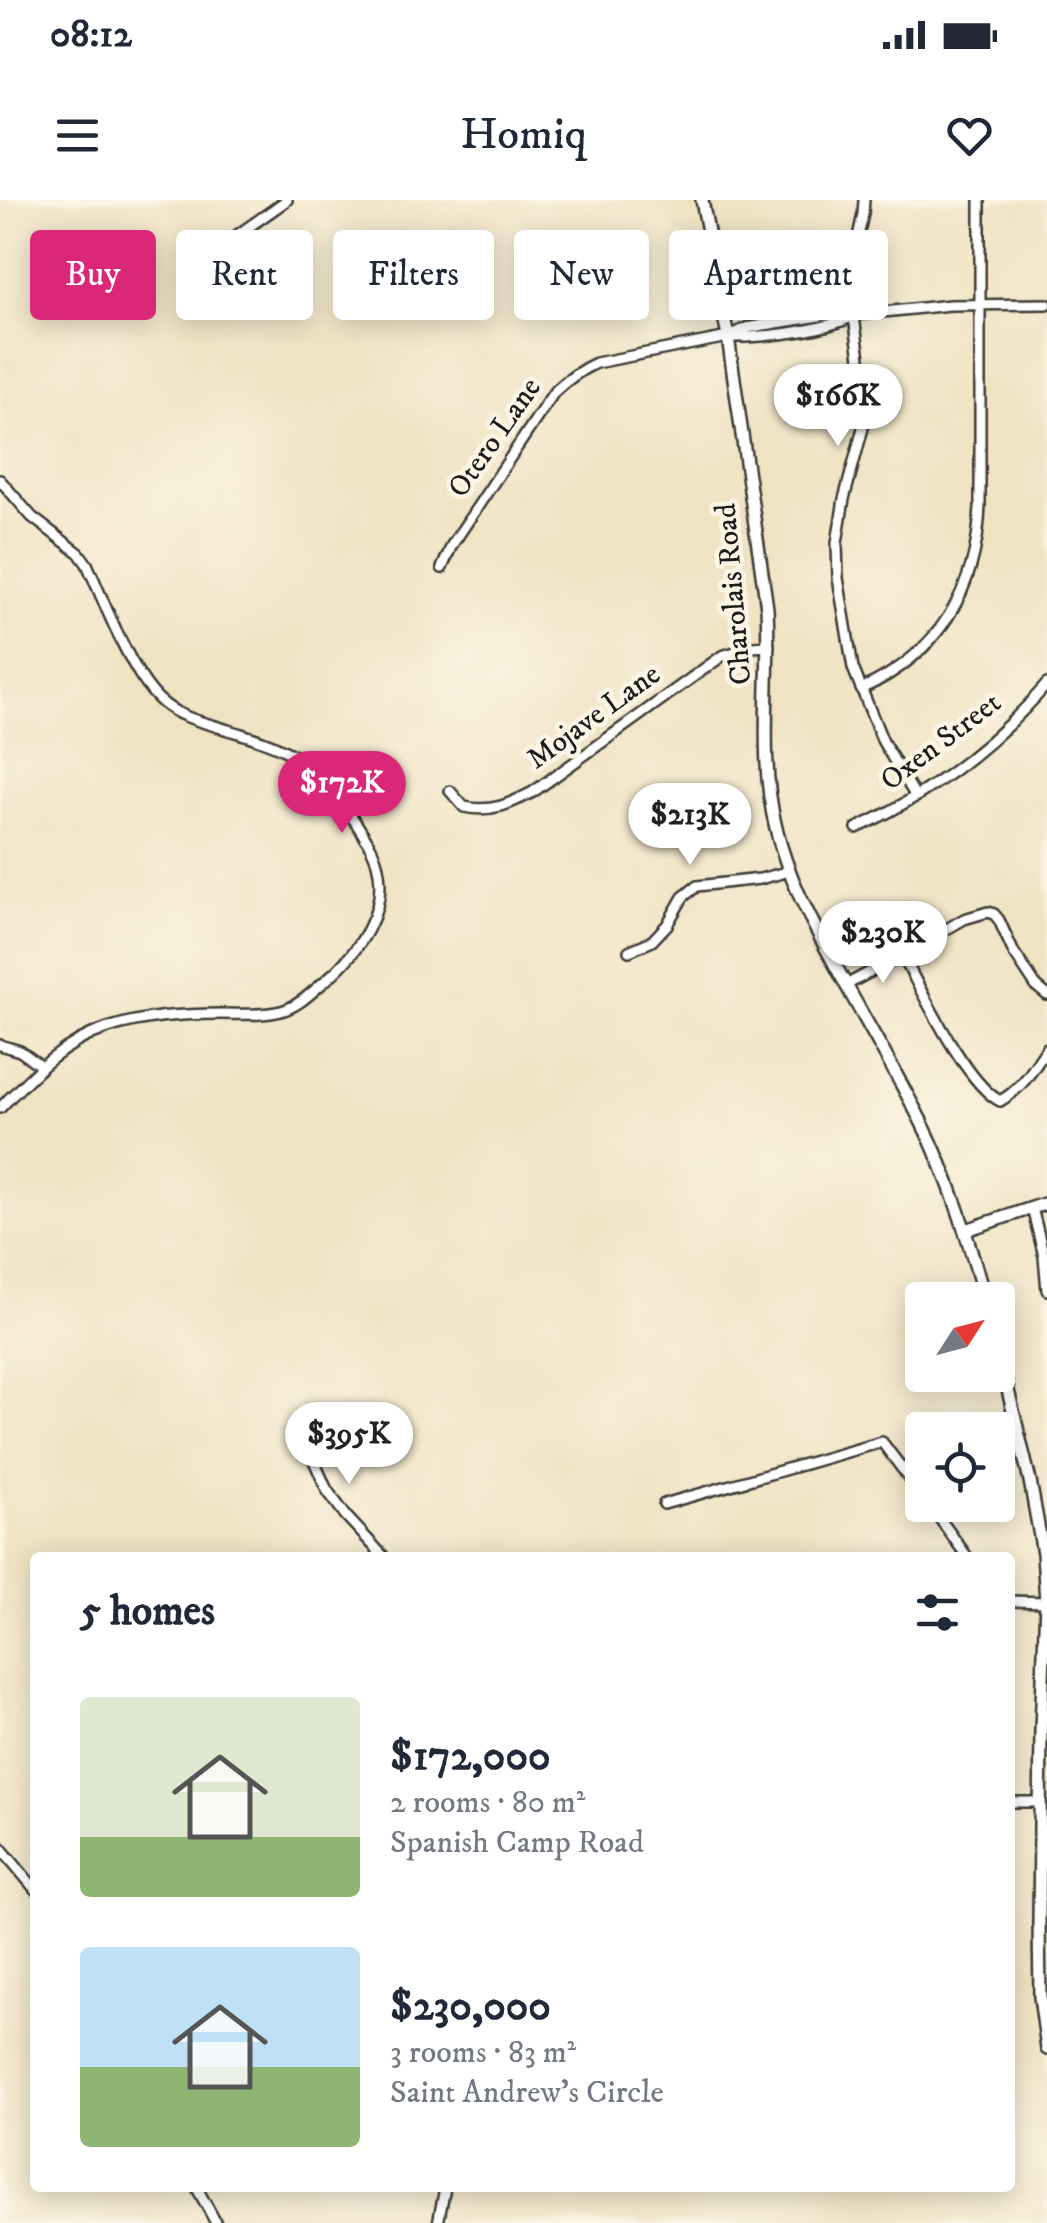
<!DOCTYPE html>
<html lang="en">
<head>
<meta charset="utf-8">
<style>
	:root { --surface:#fff; --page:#f6f6f7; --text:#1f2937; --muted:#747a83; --accent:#db2777 }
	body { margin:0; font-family:"IM FELL DW Pica",serif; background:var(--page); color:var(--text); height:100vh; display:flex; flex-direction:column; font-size:38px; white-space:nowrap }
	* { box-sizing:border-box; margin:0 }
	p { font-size:32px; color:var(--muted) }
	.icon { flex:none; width:55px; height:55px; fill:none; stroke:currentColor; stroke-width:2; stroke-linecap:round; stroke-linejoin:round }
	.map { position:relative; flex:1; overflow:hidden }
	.details { position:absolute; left:30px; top:1352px; width:985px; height:640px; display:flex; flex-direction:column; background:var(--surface); border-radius:10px; box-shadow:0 5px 25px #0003 }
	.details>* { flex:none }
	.top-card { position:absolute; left:30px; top:30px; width:988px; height:90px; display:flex; gap:20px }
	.needle { width:65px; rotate:54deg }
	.fabs { position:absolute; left:905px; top:1082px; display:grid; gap:20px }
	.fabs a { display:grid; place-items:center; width:110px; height:110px; border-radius:10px; background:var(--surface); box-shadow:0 5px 25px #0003; font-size:50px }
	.price { position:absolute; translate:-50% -85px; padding:0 22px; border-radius:35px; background:#fff; color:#222; font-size:32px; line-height:65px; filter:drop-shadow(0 2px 5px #0008) }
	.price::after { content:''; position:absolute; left:50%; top:60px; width:30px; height:22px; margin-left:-15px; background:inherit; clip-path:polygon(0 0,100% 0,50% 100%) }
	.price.selected { background:var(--accent); color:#fff }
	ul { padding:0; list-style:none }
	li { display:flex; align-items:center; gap:30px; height:250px; padding:0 50px }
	li span { display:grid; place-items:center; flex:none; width:280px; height:200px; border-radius:10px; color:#555 }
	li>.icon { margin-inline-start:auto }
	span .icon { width:120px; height:120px; fill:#fffc; stroke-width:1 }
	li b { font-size:42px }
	h2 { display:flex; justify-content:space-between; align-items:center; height:120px; padding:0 50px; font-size:42px }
	.pill { padding:0 35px; border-radius:10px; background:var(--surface); box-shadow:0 5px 25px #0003; font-size:35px; line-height:90px }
	.pill.selected { background:var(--accent); color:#fff }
	.status { display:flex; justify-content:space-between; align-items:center; height:70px; padding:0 50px; background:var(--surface); direction:ltr }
	.status svg { height:28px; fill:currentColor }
	header { display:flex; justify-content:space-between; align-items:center; height:130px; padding:0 50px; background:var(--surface); font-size:45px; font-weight:600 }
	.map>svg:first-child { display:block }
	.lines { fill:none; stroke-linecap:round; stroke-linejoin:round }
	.minor-casing { stroke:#3c3a35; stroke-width:14 }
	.tertiary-casing { stroke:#3c3a35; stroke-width:16 }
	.minor { stroke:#fff; stroke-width:9 }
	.tertiary { stroke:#fff; stroke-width:11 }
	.labels { text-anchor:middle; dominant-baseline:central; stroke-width:9; stroke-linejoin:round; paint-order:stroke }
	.street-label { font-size:30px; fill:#1c1c1c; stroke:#fcf5e5 }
</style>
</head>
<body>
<div class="status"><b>08:12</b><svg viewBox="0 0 49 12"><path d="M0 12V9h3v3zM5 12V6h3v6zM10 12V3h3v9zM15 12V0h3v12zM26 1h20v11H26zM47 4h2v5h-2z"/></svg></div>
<header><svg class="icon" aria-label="menu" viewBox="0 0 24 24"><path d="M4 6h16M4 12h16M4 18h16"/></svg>Homiq<svg class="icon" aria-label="heart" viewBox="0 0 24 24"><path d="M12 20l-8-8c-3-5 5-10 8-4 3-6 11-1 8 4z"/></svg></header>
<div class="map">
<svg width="1047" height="2023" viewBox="0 0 1047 2023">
	<rect width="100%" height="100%" fill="#fcf5e5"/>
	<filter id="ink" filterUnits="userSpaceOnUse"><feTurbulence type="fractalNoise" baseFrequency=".01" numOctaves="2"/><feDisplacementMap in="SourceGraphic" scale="20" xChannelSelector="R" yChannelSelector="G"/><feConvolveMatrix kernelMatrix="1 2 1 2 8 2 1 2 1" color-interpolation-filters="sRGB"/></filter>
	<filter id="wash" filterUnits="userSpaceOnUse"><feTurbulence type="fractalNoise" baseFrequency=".0048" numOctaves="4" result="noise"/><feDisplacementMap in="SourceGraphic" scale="40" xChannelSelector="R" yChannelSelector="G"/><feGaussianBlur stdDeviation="2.25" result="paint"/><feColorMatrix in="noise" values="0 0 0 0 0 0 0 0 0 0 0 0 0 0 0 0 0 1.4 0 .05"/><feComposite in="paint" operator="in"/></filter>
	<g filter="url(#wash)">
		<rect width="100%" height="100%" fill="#f0e3c4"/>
	</g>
	<g filter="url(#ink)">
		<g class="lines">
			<g class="minor-casing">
				<g id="minor">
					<path d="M864 0 863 14 853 60 851 97 865 192 863 228 844 299 837 343 838 378 853 468 883 542 916 597"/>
					<path d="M236 36 287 0"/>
					<path d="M788 56 853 60"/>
					<path d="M855 115C826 131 761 138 728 137L746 128 838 113 855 115 950 105 1047 104"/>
					<path d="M805 195 865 192"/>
					<path d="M0 280 32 317 79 353 87 364C104 401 132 478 163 503 181 518 203 522 225 529 260 539 300 552 326 580 336 590 344 604 352 617 361 631 373 647 377 663 390 710 358 753 325 781 311 793 299 806 281 811 262 816 240 814 221 814 182 814 145 816 108 828 63 842 32 875 0 908"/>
					<path d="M442 368 452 345 554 192C567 180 580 170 596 163L728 137"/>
					<path d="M861 489C939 454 977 390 980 306V0"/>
					<path d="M450 591 464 607C491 613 510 604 533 592L722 456 751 447 769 446"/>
					<path d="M857 628C930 594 995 545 1047 484"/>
					<path d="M629 751 652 741 667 725 683 697 697 686 760 679 790 671"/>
					<path d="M846 785 902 755"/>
					<path d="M1047 795 1036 786 1013 751 999 720 994 714 988 712 964 719 902 755C922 791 966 884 1000 901 1022 889 1034 868 1047 848"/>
					<path d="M0 845 20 851 41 866"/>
					<path d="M1032 1008 1044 1056 1047 1090"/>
					<path d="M298 1225 327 1290 346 1316 385 1358"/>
					<path d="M664 1304 882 1242 922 1295"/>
					<path d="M930 1305 968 1358"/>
					<path d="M1010 1401 1047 1402"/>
					<path d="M1010 1602H1040"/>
					<path d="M0 1647 35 1689"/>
					<path d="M197 1988 216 2023"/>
					<path d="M438 2023 445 1988"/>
				</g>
			</g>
			<g class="tertiary-casing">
				<g id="tertiary">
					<path d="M702 0 728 137 767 408C771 481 758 557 776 628 787 675 810 719 833 761 862 815 893 867 921 921 950 978 968 1038 985 1100"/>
					<path d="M966 1030 1047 1003"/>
					<path d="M998 1149 1030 1281 1043 1353 1046 1402 1041 1529 1039 1723 1040 1797 1047 1849"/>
				</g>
			</g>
			<use href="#minor" class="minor"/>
			<use href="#tertiary" class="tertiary"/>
		</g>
	</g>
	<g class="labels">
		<g class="street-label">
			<text transform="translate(495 238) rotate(-55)">Otero Lane</text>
			<text transform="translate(734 394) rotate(-95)">Charolais Road</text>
			<text transform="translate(594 517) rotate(-36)">Mojave Lane</text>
			<text transform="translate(941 542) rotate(-37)">Oxen Street</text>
		</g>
	</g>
</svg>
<div class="fabs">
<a><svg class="needle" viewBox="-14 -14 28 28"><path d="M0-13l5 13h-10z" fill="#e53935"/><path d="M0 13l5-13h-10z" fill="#747a83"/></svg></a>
<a><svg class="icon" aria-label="locate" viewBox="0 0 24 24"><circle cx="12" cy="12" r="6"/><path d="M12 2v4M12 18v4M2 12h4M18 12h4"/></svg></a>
</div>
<b class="price" style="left:838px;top:249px">$166K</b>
<b class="price selected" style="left:342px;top:636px">$172K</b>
<b class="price" style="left:690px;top:668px">$213K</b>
<b class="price" style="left:883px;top:786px">$230K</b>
<b class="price" style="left:349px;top:1287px">$395K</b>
<div class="top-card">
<a class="pill selected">Buy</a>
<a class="pill">Rent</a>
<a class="pill">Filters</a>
<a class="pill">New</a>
<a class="pill">Apartment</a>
</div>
<section class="details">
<h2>5 homes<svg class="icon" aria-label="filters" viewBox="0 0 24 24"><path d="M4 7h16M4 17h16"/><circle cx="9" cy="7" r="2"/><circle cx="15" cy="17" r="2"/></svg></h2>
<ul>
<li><span style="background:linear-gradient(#dfe7d0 70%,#8fb573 0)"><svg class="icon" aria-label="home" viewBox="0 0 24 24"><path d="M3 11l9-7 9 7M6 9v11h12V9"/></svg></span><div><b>$172,000</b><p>2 rooms · 80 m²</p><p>Spanish Camp Road</p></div></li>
<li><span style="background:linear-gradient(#bfe0f5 60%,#8fb573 0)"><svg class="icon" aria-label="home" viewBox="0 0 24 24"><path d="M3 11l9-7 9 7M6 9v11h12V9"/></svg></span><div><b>$230,000</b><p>3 rooms · 83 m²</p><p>Saint Andrew's Circle</p></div></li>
</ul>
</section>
</div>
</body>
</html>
